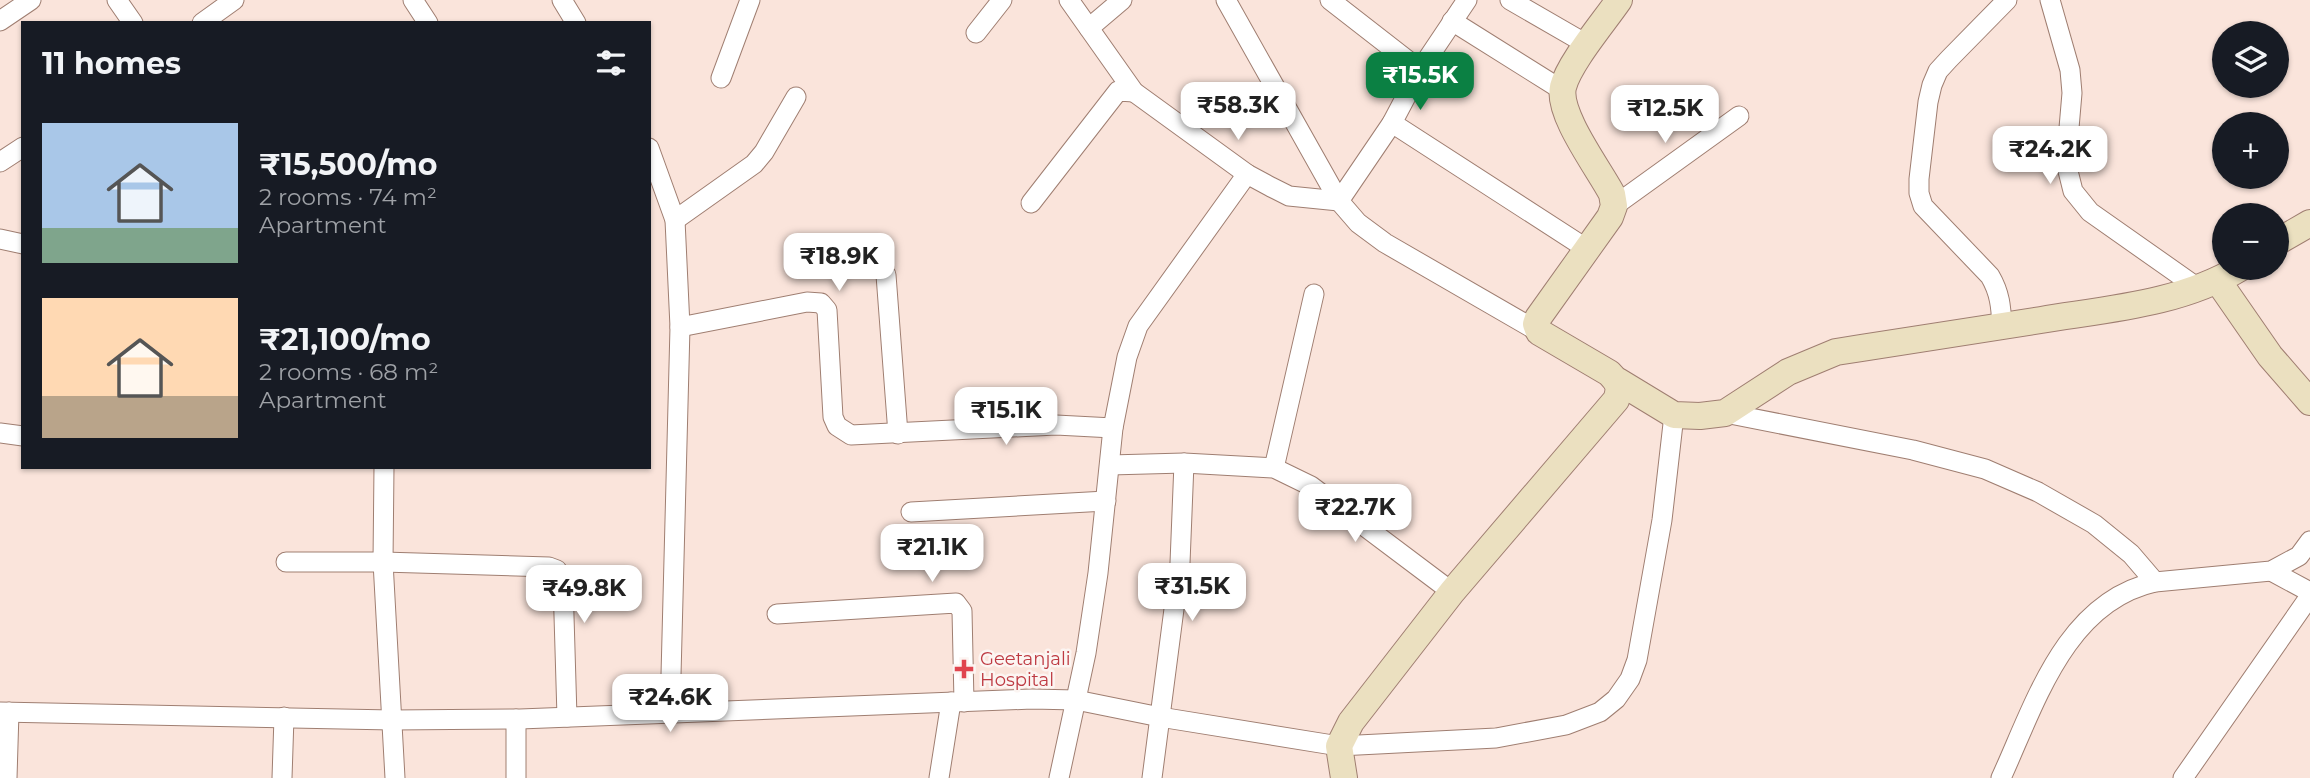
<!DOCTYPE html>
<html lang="en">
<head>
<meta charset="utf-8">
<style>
	:root { --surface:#171b24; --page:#20242c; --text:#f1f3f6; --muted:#9ea1a6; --accent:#0b8043 }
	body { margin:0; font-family:Montserrat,sans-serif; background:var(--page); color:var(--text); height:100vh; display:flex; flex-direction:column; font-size:26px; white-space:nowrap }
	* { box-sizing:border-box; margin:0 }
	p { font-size:23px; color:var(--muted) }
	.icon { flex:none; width:38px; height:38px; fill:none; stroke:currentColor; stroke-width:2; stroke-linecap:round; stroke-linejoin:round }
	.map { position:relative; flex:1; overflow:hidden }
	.side { position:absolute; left:21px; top:21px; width:630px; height:448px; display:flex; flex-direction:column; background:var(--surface); border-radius:0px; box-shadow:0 2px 5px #0004 }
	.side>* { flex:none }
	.tools { position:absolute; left:2212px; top:21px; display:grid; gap:14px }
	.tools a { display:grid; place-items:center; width:77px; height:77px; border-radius:50%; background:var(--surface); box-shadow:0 2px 5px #0004; font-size:35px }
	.price { position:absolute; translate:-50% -60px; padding:0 16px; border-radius:14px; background:#fff; color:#222; font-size:23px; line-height:46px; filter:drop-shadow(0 2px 4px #0008) }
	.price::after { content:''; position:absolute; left:50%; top:42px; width:21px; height:16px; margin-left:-10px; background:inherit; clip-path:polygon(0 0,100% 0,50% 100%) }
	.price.current { background:var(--accent); color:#fff }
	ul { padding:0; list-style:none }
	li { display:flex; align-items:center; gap:21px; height:175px; padding:0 21px }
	li span { display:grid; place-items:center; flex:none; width:196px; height:140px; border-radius:0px; color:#555 }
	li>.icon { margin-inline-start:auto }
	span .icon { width:84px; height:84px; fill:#fffc; stroke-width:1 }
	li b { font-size:30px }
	h2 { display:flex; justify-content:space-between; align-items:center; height:84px; padding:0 21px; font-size:30px }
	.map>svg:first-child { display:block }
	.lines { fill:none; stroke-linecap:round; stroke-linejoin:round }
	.street-casing { stroke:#9f7e71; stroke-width:21 }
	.secondary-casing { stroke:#9f7e71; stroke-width:28 }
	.street { stroke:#fff; stroke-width:19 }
	.secondary { stroke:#ebe0c0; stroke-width:26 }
	.health-dot { fill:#e0444e; stroke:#fcf5f2; stroke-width:2.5 }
	.labels { text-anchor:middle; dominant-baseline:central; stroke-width:5; stroke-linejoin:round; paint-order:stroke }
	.health-label { font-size:18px; fill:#be3a42; stroke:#fcf5f2; text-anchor:start }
</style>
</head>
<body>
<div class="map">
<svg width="2310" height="778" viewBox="0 0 2310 778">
	<rect width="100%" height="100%" fill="#fae4db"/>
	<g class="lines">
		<g class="street-casing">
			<g id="street">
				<path d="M117 0 133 23"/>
				<path d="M413 0 428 23"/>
				<path d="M562 0 576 23"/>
				<path d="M1069 0 1134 92 1247 174 1271 187 1289 196 1339 201 1392 123 1420 70 1467 0"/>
				<path d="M1226 0 1339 201 1358 223 1385 243 1539 332"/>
				<path d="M1330 0 1420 70"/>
				<path d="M1510 0 1588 45"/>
				<path d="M2050 0 2070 70 2072 93 2066 163 2073 191 2090 212 2198 288"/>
				<path d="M0 21 31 0"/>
				<path d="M1452 21 1562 90"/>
				<path d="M202 23 234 0"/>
				<path d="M1089 28 1122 0"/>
				<path d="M976 33 1002 0"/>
				<path d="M721 78 750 0"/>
				<path d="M1392 123 1587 249"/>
				<path d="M649 148 675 220 680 327 670 714"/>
				<path d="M0 162 23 147"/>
				<path d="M1031 203 1118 91 1134 92"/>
				<path d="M1614 206 1739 116"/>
				<path d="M675 220 754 164 764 152 796 97"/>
				<path d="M0 239 23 244"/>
				<path d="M886 275 898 434"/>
				<path d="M2002 326C2001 307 2000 293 1990 276L1923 206 1919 193V179L1928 102 1932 85 1938 71 1949 59 2007 0"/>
				<path d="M680 327 807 302 821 303 827 310 833 417 837 426 851 435 1056 425 1113 428"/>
				<path d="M1725 413 1913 450 1985 469 2038 492 2094 524 2131 554 2155 582"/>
				<path d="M0 433 23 436"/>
				<path d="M1110 465 1184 463 1274 468 1311 486 1452 592"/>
				<path d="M384 467 383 562 395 778"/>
				<path d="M1274 468 1314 294"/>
				<path d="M911 512 1106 501"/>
				<path d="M286 562H383L549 567 557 570 563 582 567 717"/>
				<path d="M2271 571 2310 592"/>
				<path d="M777 614 956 603 962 611 964 702"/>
				<path d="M0 712 392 720 520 719 1032 699 1076 700 1160 717 1339 746 1496 738 1566 725 1600 712 1616 699 1630 679 1637 660 1662 520 1674 415"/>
				<path d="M516 719V778"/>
				<path d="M7 778 9 712"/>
				<path d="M282 778 284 717"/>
				<path d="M939 778 951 702"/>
				<path d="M1059 778 1086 653 1098 573 1113 428 1127 357 1138 326 1247 174"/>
				<path d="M1152 778 1180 563 1184 463"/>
				<path d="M2001 778C2035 704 2065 602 2155 582L2271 571 2299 556 2310 541"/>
				<path d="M2183 778 2310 596"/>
			</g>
		</g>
		<g class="secondary-casing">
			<g id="secondary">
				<path d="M2277 242 2310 223"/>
				<path d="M2218 281 2270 356 2310 402"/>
				<path d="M1618 381 1674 415 1700 416 1725 413 1788 372 1836 352C1904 341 1972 331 2041 320 2108 309 2180 304 2240 268"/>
				<path d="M1344 778 1339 746 1351 722 1452 592 1616 400C1621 387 1618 382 1609 373L1539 332 1536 324 1538 318 1610 217 1614 206 1612 194C1599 169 1557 114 1563 87 1569 63 1604 22 1619 0"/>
			</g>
		</g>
		<use href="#street" class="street"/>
		<use href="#secondary" class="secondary"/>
	</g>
	<path class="health-dot" d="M960.5 658.5h7v7h7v7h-7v7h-7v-7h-7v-7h7z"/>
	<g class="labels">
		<g class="health-label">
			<text x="980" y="659">Geetanjali<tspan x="980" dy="21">Hospital</tspan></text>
		</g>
	</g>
</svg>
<div class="tools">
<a><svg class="icon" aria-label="layers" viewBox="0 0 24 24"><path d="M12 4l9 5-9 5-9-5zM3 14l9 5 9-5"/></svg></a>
<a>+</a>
<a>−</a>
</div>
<b class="price current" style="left:1420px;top:112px">₹15.5K</b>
<b class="price" style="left:1238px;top:142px">₹58.3K</b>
<b class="price" style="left:1665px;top:145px">₹12.5K</b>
<b class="price" style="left:2050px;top:186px">₹24.2K</b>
<b class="price" style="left:839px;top:293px">₹18.9K</b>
<b class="price" style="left:1006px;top:447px">₹15.1K</b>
<b class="price" style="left:1355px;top:544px">₹22.7K</b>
<b class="price" style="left:932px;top:584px">₹21.1K</b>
<b class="price" style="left:1192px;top:623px">₹31.5K</b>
<b class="price" style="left:584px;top:625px">₹49.8K</b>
<b class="price" style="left:670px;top:734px">₹24.6K</b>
<section class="side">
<h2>11 homes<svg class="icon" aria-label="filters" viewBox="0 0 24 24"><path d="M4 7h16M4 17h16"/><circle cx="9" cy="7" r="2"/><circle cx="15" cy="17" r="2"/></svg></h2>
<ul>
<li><span style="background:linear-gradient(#a9c7e8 75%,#7fa58c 0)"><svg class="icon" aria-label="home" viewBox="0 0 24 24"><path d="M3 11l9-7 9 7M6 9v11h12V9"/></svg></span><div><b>₹15,500/mo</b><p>2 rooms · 74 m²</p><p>Apartment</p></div></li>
<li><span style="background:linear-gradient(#ffd9b3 70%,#b9a48a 0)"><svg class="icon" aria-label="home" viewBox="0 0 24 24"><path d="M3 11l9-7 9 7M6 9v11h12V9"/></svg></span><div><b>₹21,100/mo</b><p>2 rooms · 68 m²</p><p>Apartment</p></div></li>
</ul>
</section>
</div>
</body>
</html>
